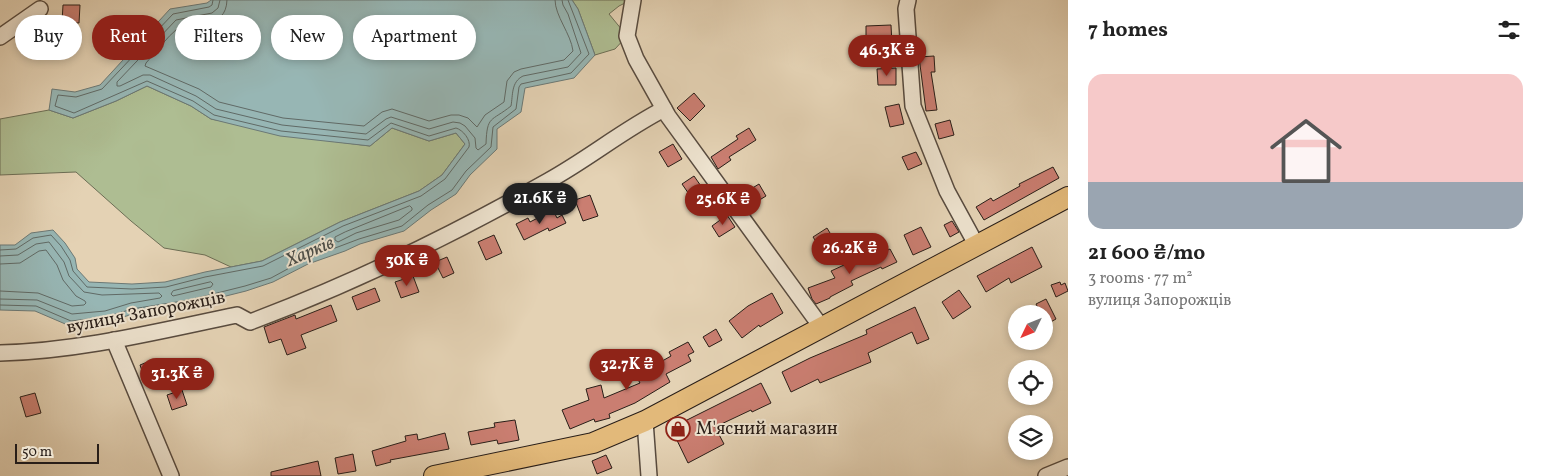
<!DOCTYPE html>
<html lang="en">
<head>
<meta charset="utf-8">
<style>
	:root { --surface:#fff; --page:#f2f2f2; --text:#222; --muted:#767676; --line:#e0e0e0; --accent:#8f2418 }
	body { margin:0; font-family:Vollkorn,serif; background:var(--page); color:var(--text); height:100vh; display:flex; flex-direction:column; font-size:19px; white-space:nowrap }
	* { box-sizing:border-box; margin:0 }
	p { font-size:16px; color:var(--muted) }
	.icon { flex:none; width:28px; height:28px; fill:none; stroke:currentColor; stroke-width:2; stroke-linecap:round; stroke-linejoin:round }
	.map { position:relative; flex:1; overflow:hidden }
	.sheet { display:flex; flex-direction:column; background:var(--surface); width:475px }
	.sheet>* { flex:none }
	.guide { position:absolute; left:15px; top:15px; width:475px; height:45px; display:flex; gap:10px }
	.needle { width:32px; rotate:227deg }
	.fabs { position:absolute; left:1008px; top:305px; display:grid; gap:10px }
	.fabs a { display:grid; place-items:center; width:45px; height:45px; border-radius:50%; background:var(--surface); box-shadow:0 2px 8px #0003; font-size:25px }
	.scale { position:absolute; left:15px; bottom:12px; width:84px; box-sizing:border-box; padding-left:5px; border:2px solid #291e18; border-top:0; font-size:14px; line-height:18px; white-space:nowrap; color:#291e18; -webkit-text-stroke:4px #ede2ce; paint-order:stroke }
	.price { position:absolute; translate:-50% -42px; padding:0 11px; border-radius:18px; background:var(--accent); color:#fff; font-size:16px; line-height:32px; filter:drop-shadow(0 1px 2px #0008) }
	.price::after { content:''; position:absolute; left:50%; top:30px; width:15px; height:11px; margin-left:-8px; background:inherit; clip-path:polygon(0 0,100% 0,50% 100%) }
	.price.active { background:#222; color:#fff }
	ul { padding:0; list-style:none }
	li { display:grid; align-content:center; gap:10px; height:265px; padding:0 20px }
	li+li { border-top:1px solid var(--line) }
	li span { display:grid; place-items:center; height:155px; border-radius:15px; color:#555 }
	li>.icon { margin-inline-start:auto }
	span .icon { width:90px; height:90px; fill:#fffc; stroke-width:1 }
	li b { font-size:21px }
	h2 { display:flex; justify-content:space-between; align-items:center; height:60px; padding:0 20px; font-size:21px }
	.chip { padding:0 18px; border-radius:22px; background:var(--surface); box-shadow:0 2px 8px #0003; font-size:18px; line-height:45px }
	.chip.active { background:var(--accent); color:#fff }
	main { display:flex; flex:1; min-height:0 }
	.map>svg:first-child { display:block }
	.green { fill:#aebd92; stroke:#6c6e55 }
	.water { fill:#97b6b4; stroke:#6b7976 }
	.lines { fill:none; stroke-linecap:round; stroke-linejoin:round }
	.shore { stroke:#606a66; stroke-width:1 }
	.building { fill:#ca7e71; stroke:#291e18 }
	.minor-casing { stroke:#584b3f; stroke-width:18 }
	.major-casing { stroke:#291e18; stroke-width:22 }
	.minor { stroke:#ede2ce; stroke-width:15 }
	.major { stroke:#e2b97a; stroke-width:20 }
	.labels { text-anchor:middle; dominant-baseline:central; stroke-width:4; stroke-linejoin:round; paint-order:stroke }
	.street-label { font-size:18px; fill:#291e18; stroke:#ede2ce }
	.poi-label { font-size:18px; fill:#291e18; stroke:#ede2ce; text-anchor:start }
	.water-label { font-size:19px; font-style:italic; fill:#4a4c47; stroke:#ede2ce }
</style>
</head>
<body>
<main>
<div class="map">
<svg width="1068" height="476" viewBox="0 0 1068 476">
	<rect width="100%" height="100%" fill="#e4d2b4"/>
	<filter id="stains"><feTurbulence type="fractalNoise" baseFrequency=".004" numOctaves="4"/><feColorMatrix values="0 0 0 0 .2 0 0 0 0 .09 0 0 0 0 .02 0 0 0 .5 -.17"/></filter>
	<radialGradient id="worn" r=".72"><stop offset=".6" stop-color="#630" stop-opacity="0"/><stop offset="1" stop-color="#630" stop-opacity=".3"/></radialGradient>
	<g class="green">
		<path d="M572 0H631L619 6 609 14 627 36 615 49 595 55 578 9Z"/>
		<path d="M147 86 191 106 211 119 331 141 370 146 392 128 429 141 456 133 465 144 442 175 419 191 340 222 262 261 231 267 205 255 164 248 131 221 76 172 0 175V119L49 110 73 118 116 101Z"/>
	</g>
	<path class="water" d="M211 0H572L578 9 595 55 574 78 525 88 521 112 497 129V149L470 175 456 194 431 210 404 231 360 244 345 251 308 264 273 282 246 291 190 305 133 314 107 322 70 326 35 311 0 310V245H15L31 233 53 230 65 243 75 258 77 269 89 282 132 284 165 282 205 272 262 261 340 222 419 191 442 175 465 144 456 133 429 141 392 128 370 146 280 136 211 119 191 106 147 86 116 101 73 118 49 110 52 89 75 92 100 85 170 9 207 3Z"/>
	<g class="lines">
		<g class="shore">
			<path d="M220 0 218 8 212 13 176 20 117 82V86H120L143 75H150L196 96 216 109 282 125 366 134 386 119 391 117 429 129 453 122 460 123 465 126 475 138 476 148 478 150 486 144C487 115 491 122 511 106 513 95 511 82 523 76L568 67 581 53 568 14 563 5 562 0"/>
			<path d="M227 0C226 32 193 17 178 28 166 38 156 52 146 63L145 66 199 89 219 102 283 118 364 126 382 112 392 109 429 121 451 115H459L468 118 477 127 485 115 504 102 507 81 514 72 521 69 564 60 573 51C571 34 555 16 555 0"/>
			<path d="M410 206 412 208V210L399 220 356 233 338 242 335 240V237L345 232Z"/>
			<path d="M0 250 16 249 33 238 51 235 61 246 70 260 73 271 87 287 132 289 166 287 205 277 263 266 343 226 421 196 445 179 469 147C471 140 463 130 456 128L429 136 391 123 368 140 281 131 214 115 193 101 147 81 74 113 55 106 58 95 76 97 102 89 173 14 209 7 212 5 213 0"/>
			<path d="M0 256 18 255 36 244 49 242 64 262 69 276 84 292 102 295 159 293 162 296 160 298 131 303 105 311 72 314 37 300 0 299"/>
			<path d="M0 264 20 263 39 251 46 250 57 265 63 280 76 296 85 301 86 303 84 305 72 306 38 293 0 291"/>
			<path d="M211 282 213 284 211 287 173 296 171 294 173 291Z"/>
			<path d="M0 305 36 306 71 321 106 317 132 309 189 300 245 286 271 278 306 259 359 239 402 226 428 205 452 190 466 171 491 147 493 127 516 109 519 87 521 84 571 73 589 54 568 0"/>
		</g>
	</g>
	<g class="building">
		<path d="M63 5H80L79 23 62 22Z"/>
		<path d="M891 25 892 45 866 46V26Z"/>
		<path d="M29 34 36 45 26 52 19 40Z"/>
		<path d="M934 56 935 72H931L937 110 926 111 919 57Z"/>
		<path d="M896 68V85H878L877 69Z"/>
		<path d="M694 93 705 106 690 121 677 108Z"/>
		<path d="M899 104 904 124 890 127 885 107Z"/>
		<path d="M950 120 954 135 939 139 935 124Z"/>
		<path d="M749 128 756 140 729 157 731 160 718 169 711 157 738 139 736 136Z"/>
		<path d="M673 144 682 159 668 167 659 152Z"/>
		<path d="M916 152 922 164 908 170 902 157Z"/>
		<path d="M1053 167 1059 178 984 220 976 207 991 198 993 201 1020 186 1019 184Z"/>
		<path d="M694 176 703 189 691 197 682 184Z"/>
		<path d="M759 184 766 196 753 204 746 192Z"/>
		<path d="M590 195 598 216 583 221 575 200Z"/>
		<path d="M553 210 557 218 562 215 566 223 549 231 548 228 524 240 516 224 528 218 530 222Z"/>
		<path d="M727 215 735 227 719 237 712 226Z"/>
		<path d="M952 221 959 232 950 237 944 225Z"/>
		<path d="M921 227 931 247 913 255 904 235Z"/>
		<path d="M827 228 836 243 823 252 813 237Z"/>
		<path d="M494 235 502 253 486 260 478 242Z"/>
		<path d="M1032 247 1042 267 1011 283 1009 278 986 292 977 276Z"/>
		<path d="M890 249 897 262 882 269 881 267 851 281 853 285 830 297V298L816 304 812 299 808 288 835 278 831 271 868 254 870 258Z"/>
		<path d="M447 257 454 273 443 278 435 262Z"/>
		<path d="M413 276 419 292 401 298 395 282Z"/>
		<path d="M1060 282 1061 285 1065 283 1068 291 1056 297 1051 285Z"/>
		<path d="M375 288 380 301 357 310 352 297Z"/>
		<path d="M959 290 971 307 953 319 942 302Z"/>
		<path d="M772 293 783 313 760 327 759 325 742 338 729 321 748 306Z"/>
		<path d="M1046 299 1056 319 1047 324 1044 319V314H1041L1036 304Z"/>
		<path d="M331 305 337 321 301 335 306 348 287 355 281 339 269 343 264 327 295 315 296 319Z"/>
		<path d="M915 307 929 339 917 344 912 332 868 353 871 362 820 383 818 379 791 392 782 372 810 358 867 334 866 330Z"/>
		<path d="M716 329 722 340 709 347 703 337Z"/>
		<path d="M688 342 694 352 688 355 691 361 666 374 670 382 635 403 609 414 610 418 595 422 594 419 570 429 562 410 589 400 586 389 601 385 604 398 640 383 636 376 671 356 669 352Z"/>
		<path d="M150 361 156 378 146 382 140 365Z"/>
		<path d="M761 383 771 403 752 412 751 410 715 427 724 444 688 463 671 428Z"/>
		<path d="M182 390 187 405 172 410 167 395Z"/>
		<path d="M35 393 41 413 26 417 20 397Z"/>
		<path d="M515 420 519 440 498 444 497 440 471 445 468 432 495 427 494 423Z"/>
		<path d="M445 433 449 449 390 460 391 462 376 466 372 451 406 441 405 436 417 434 418 440Z"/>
		<path d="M353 454 356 471 338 474 335 458Z"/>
		<path d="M606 455 612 468 597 474 592 461Z"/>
		<path d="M318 461 321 476H271V472Z"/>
	</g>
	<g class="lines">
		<g class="minor-casing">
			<g id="minor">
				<path d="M633 0 627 36 636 59 668 116 822 328"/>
				<path d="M908 0 906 9 913 106 947 191 977 246"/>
				<path d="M0 37 40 9"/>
				<path d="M114 340 171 476"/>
				<path d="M0 353C80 351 159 331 237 315L250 322C352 284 452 235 548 181 588 159 623 130 664 109"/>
				<path d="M645 421 649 476"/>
				<path d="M1046 476 1068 467"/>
			</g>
		</g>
		<g class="major-casing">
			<path id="major" d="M434 476 593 443 645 421 1068 197"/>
		</g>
		<use href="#minor" class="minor"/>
		<use href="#major" class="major"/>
	</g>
	<defs>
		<g id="shop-ring" transform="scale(1.25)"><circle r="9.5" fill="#ede2ce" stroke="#8f2418" stroke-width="1.5"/><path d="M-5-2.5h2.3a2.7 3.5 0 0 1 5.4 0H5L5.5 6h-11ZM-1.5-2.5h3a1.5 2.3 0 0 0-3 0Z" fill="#8f2418"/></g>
	</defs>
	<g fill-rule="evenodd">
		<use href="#shop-ring" x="678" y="429"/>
	</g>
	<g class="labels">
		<g class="street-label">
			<text transform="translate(146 313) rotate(-11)">вулиця Запорожців</text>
		</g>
		<g class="poi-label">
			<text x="696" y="429">М'ясний магазин</text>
		</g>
		<g class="water-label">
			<text transform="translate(310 252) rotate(-23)">Харків</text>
		</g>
	</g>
	<rect width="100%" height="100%" filter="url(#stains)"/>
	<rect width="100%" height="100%" fill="url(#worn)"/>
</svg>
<div class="fabs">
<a><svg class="needle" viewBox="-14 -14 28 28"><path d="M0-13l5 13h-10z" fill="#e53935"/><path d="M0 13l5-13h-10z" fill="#767676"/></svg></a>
<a><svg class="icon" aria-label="locate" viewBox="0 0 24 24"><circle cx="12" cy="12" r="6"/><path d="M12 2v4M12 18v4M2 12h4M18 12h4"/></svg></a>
<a><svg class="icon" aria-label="layers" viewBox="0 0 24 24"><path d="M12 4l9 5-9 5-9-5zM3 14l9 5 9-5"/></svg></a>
</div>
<div class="scale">50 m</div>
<b class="price" style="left:887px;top:77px">46.3K ₴</b>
<b class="price active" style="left:540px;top:225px">21.6K ₴</b>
<b class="price" style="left:723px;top:226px">25.6K ₴</b>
<b class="price" style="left:850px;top:275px">26.2K ₴</b>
<b class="price" style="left:407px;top:287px">30K ₴</b>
<b class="price" style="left:627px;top:391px">32.7K ₴</b>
<b class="price" style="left:177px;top:400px">31.3K ₴</b>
<div class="guide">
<a class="chip">Buy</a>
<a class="chip active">Rent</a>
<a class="chip">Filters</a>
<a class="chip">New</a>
<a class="chip">Apartment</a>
</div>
</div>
<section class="sheet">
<h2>7 homes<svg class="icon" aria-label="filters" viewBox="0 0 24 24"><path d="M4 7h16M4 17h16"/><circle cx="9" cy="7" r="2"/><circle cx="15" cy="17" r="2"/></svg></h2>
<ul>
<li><span style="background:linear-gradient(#f6c9c9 70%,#9aa5b1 0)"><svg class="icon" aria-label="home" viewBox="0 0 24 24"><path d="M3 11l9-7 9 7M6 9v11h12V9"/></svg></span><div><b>21 600 ₴/mo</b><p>3 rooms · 77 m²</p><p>вулиця Запорожців</p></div></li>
</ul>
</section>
</main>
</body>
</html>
